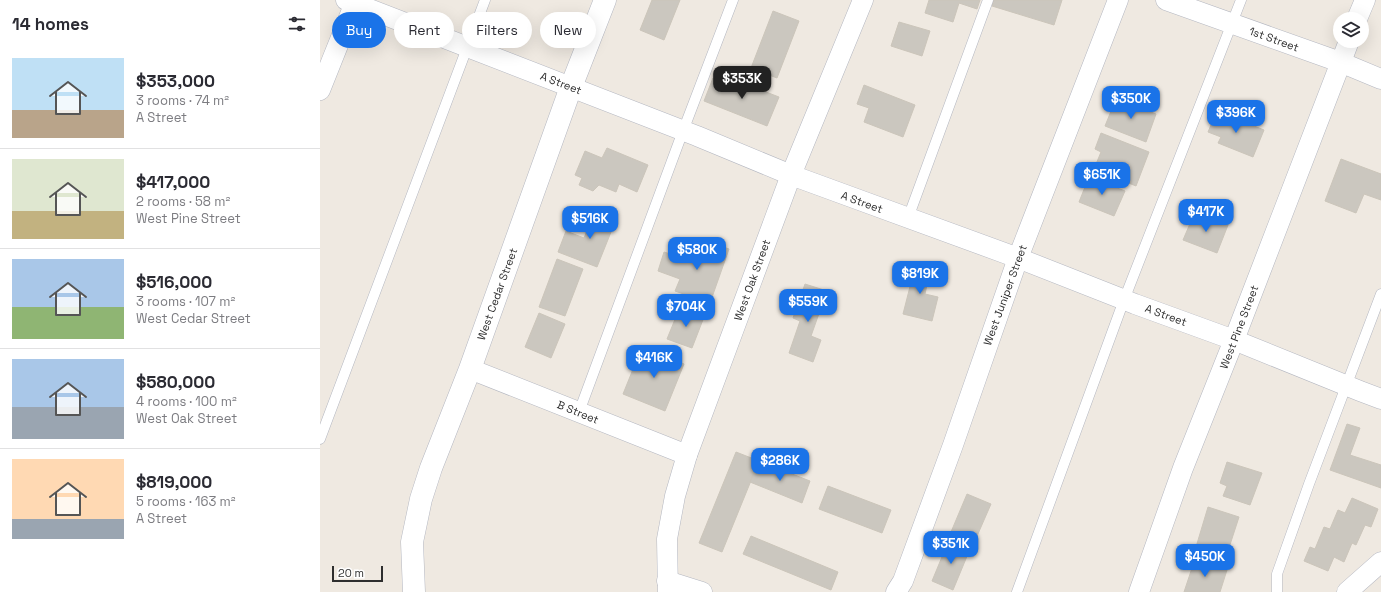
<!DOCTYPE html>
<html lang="en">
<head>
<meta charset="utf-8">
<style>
	:root { --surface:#fff; --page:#f7f7f7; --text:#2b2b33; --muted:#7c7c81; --line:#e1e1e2; --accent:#1a73e8 }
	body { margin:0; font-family:"Space Grotesk",sans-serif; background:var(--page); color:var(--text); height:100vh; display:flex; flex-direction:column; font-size:15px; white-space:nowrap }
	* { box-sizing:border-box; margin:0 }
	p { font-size:13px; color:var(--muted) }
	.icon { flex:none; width:22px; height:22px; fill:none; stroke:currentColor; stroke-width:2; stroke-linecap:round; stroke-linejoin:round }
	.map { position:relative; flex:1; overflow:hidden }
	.details { display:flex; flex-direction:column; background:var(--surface); width:320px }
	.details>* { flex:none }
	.top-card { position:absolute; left:12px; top:12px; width:380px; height:36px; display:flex; gap:8px }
	.buttons { position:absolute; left:1013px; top:12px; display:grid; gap:8px }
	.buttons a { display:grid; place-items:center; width:36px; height:36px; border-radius:50%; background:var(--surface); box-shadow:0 4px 16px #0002; font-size:20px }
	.scale { position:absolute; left:12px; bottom:10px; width:51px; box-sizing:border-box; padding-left:4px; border:2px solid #2e2e2e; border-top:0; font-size:11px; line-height:14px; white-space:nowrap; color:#2e2e2e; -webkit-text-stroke:3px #fff; paint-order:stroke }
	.price { position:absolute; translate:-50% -34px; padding:0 9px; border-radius:8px; background:var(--accent); color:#fff; font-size:13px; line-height:26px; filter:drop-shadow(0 1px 2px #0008) }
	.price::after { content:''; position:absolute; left:50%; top:24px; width:12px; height:9px; margin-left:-6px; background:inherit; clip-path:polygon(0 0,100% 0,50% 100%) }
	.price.current { background:#222; color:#fff }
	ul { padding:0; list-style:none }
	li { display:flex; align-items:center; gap:12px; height:100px; padding:0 12px }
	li+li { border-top:1px solid var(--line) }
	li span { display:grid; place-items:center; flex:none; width:112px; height:80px; border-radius:0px; color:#555 }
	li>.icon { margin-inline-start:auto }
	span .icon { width:48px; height:48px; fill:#fffc; stroke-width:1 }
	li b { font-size:17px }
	h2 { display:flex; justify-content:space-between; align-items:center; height:48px; padding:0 12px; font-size:17px }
	.pill { padding:0 14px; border-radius:18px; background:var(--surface); box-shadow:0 4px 16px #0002; font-size:14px; line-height:36px }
	.pill.current { background:var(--accent); color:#fff }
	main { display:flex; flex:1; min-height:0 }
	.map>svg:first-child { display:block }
	.building { fill:#cbc7bf; stroke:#cbc5ba }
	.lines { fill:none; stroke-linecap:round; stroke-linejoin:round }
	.lane-casing { stroke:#b4b7c1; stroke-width:11 }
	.street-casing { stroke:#b4b7c1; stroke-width:21 }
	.secondary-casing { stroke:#b4b7c1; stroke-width:23 }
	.lane { stroke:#fff; stroke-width:10 }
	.street { stroke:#fff; stroke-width:20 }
	.secondary { stroke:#fff; stroke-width:22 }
	.labels { text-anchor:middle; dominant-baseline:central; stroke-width:3; stroke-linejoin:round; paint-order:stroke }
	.street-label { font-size:11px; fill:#2e2e2e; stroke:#fff }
</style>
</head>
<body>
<main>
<section class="details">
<h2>14 homes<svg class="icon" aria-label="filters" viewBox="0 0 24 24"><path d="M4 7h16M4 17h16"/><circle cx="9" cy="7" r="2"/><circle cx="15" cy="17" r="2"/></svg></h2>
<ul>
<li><span style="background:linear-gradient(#bfe0f5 65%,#b9a48a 0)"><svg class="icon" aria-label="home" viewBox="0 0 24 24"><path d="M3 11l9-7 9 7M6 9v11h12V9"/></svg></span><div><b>$353,000</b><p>3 rooms · 74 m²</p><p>A Street</p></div></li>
<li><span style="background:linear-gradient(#dfe7d0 65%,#c2b280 0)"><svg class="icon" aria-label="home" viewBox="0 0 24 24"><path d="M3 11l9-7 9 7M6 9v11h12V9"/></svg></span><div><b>$417,000</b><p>2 rooms · 58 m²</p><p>West Pine Street</p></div></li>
<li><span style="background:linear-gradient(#a9c7e8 60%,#8fb573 0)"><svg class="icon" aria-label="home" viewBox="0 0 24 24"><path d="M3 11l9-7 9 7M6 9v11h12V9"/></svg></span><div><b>$516,000</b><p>3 rooms · 107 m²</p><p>West Cedar Street</p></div></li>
<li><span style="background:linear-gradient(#a9c7e8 60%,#9aa5b1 0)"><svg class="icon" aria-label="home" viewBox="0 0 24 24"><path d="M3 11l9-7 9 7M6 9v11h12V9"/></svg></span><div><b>$580,000</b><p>4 rooms · 100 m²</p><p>West Oak Street</p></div></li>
<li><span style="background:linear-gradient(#ffd9b3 75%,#9aa5b1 0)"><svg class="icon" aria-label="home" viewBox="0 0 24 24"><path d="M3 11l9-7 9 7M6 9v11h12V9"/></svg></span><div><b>$819,000</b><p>5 rooms · 163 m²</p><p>A Street</p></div></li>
</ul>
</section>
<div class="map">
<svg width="1061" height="592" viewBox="0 0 1061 592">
	<rect width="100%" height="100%" fill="#efe9e1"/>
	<g class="building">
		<path d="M332 0H360L344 40 320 30Z"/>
		<path d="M609 0H660L657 9 639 3 633 22 605 13Z"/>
		<path d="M674 0H742L734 25 672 6Z"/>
		<path d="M453 11 479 21 457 78 431 68Z"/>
		<path d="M579 22 610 31 602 56 571 46Z"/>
		<path d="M407 77 459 97 447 126 384 101 393 78 405 83Z"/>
		<path d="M544 85 595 105 583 137 544 122 549 108 537 104Z"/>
		<path d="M796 99 836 114 826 142 785 126Z"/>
		<path d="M897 111 944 130 933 157 898 143 901 137 888 132Z"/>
		<path d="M781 133 829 152 816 186 774 169 781 152 775 149Z"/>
		<path d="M287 148 328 165 317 192 299 184 296 192 279 185 273 191 259 185 262 178 255 175 265 151 282 158Z"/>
		<path d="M1021 159 1061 174V200L1044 194 1036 213 1005 201Z"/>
		<path d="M769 177 805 191 794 216 759 202Z"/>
		<path d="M276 209 297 217 277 267 238 252 246 231 264 238Z"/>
		<path d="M875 212 908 225 897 253 863 240Z"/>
		<path d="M383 240 409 249 390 303 355 291 360 279 338 271 344 252 375 262Z"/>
		<path d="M237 259 263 269 245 316 219 307Z"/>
		<path d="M596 263 611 267 605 294 618 297 612 321 583 314Z"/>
		<path d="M485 284 507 291 491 336 501 340 493 362 469 353 480 321 473 318Z"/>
		<path d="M360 307 384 317 372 348 347 339Z"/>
		<path d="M219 313 245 324 231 358 205 347Z"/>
		<path d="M322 347 364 364 345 411 303 394Z"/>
		<path d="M1027 424 1040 428 1030 455 1061 465V488L1010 470Z"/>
		<path d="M416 452 439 461 402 552 379 543Z"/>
		<path d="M439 461 490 481 482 503 430 482Z"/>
		<path d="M907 462 942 473 930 505 903 496 907 486 900 483Z"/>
		<path d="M508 486 571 510 562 533 499 509Z"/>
		<path d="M647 494 671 504 654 543 631 532Z"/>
		<path d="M1032 498 1058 509 1051 527 1045 525 1036 545 1032 543 1024 562 1014 557 1008 571 984 561 990 547 995 549 1004 527 1010 529 1018 510 1025 513Z"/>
		<path d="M888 507 919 517 906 557 876 547Z"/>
		<path d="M431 536 518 572 511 590 423 554Z"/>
		<path d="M629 540 650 549 633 590 612 581Z"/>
		<path d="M875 559 907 570 900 592H864Z"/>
	</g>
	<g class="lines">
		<g class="lane-casing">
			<g id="lane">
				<path d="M588 218 668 0"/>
				<path d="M259 412 363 131 413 0"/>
				<path d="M0 439 165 0"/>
				<path d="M697 592 804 300 921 0"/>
				<path d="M957 592V574L989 484 1061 294"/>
			</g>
		</g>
		<g class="street-casing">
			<g id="street">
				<path d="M26 0 377 136 471 175 698 258 815 304 914 340 1040 391 1061 399"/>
				<path d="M846 0 1020 62 1061 79"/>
				<path d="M1037 19 1045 0"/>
				<path d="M0 90 36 0"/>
				<path d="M150 369 367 455"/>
				<path d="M347 581 382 592"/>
				<path d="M348 592 347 539 355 496 367 455 471 175 543 0"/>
				<path d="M576 592 583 581 633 445 698 258 798 0"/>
				<path d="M819 592 863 468 914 340 1029 41"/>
				<path d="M1027 592 1061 562"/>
			</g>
		</g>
		<g class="secondary-casing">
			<path id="secondary" d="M94 592 92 542 101 499 111 468 150 369 251 87 285 0"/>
		</g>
		<use href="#lane" class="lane"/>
		<use href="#street" class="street"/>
		<use href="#secondary" class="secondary"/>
	</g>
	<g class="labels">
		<g class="street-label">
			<text transform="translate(954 39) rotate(20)">1st Street</text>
			<text transform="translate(241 83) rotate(21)">A Street</text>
			<text transform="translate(542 202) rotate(20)">A Street</text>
			<text transform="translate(432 280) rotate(-70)">West Oak Street</text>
			<text transform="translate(177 294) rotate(-70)">West Cedar Street</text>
			<text transform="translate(685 295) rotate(-70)">West Juniper Street</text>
			<text transform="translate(846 315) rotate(20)">A Street</text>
			<text transform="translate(919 327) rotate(-69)">West Pine Street</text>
			<text transform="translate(258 412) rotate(22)">B Street</text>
		</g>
	</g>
</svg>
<div class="buttons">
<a><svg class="icon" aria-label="layers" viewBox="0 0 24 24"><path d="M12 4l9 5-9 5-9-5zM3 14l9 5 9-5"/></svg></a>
</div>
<div class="scale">20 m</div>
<b class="price current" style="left:422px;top:100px">$353K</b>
<b class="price" style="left:811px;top:120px">$350K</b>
<b class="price" style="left:916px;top:134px">$396K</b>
<b class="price" style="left:782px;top:196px">$651K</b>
<b class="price" style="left:886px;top:233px">$417K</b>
<b class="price" style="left:270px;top:240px">$516K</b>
<b class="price" style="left:377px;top:271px">$580K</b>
<b class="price" style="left:600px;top:295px">$819K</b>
<b class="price" style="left:488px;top:323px">$559K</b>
<b class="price" style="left:366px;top:328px">$704K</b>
<b class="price" style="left:334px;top:379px">$416K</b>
<b class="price" style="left:460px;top:482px">$286K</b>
<b class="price" style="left:631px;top:565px">$351K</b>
<b class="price" style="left:885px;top:578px">$450K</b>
<div class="top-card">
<a class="pill current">Buy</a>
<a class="pill">Rent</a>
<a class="pill">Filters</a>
<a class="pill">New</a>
</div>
</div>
</main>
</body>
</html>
